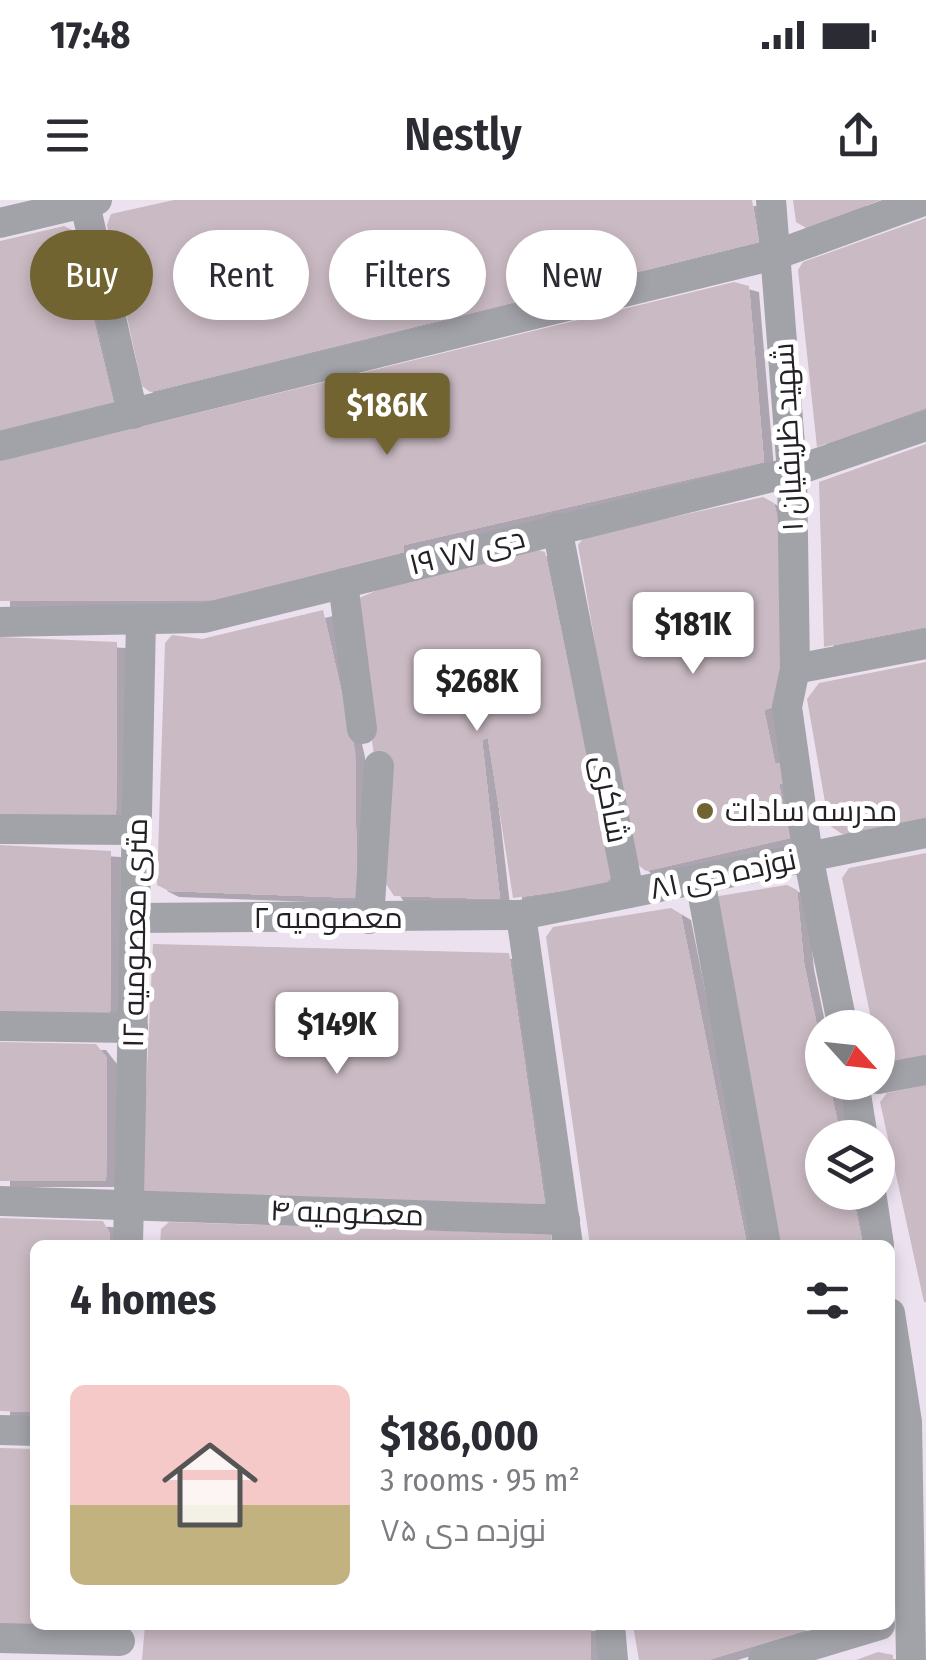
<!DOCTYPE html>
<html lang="en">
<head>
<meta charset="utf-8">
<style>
	:root { --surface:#fff; --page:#f7f7f7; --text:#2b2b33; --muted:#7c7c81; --line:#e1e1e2; --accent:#716431 }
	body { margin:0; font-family:"Fira Sans Condensed",Cairo,sans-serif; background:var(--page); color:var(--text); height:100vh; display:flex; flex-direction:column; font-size:38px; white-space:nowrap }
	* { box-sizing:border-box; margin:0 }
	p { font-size:32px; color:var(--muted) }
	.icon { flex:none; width:55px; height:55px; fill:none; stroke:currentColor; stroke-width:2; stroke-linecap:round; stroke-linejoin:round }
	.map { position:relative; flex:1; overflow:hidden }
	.details { position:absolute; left:30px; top:1040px; width:865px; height:390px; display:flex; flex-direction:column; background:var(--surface); border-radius:15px; box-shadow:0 5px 15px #0003 }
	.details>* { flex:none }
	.hud { position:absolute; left:30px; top:30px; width:868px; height:90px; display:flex; gap:20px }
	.needle { width:65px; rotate:117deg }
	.buttons { position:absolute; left:805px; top:810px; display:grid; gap:20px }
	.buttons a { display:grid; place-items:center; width:90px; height:90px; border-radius:50%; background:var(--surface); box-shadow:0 5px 15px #0003; font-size:50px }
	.price { position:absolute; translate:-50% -85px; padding:0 22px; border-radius:10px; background:#fff; color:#222; font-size:32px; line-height:65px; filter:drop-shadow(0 2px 5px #0008) }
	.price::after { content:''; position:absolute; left:50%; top:60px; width:30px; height:22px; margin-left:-15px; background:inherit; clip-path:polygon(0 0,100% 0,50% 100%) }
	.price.active { background:var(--accent); color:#fff }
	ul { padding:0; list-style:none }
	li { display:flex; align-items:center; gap:30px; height:250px; padding:0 40px }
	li+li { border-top:2px solid var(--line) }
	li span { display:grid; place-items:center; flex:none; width:280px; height:200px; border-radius:15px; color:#555 }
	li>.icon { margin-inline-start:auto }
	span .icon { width:120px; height:120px; fill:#fffc; stroke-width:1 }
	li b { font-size:42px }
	h2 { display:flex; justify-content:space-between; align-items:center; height:120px; padding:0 40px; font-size:42px }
	.tag { padding:0 35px; border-radius:45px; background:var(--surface); box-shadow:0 5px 15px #0003; font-size:35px; line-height:90px }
	.tag.active { background:var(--accent); color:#fff }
	.status { display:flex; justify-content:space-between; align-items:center; height:70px; padding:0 50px; background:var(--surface); direction:ltr }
	.status svg { height:28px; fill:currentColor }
	header { display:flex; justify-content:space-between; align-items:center; height:130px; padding:0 40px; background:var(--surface); font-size:45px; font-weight:600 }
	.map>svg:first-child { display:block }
	.building { fill:#cabac3; filter:url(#shadow) }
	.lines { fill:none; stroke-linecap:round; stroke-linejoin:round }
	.minor { stroke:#a2a2a9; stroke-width:30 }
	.poi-dot { fill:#716431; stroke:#fff; stroke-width:4 }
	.labels { text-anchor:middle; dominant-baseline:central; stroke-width:10; stroke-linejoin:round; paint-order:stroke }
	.street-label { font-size:30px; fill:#242025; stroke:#fff }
	.poi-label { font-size:30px; fill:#242025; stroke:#fff; text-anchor:start }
</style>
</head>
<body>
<div class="status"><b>17:48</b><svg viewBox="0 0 49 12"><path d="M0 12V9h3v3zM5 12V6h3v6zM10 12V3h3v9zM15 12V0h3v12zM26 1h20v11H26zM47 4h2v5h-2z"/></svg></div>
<header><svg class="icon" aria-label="menu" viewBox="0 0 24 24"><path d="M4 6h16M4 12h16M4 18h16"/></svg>Nestly<svg class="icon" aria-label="share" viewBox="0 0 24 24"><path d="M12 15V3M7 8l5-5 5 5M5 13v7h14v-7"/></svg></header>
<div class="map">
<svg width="926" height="1460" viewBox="0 0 926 1460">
	<defs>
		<filter id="shadow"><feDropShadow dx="10" dy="6" stdDeviation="0" flood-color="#0004"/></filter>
	</defs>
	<rect width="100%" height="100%" fill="#ebe1ef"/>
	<g class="building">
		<path d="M174 0H752L759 42 150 192 142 186 107 25 111 14Z"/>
		<path d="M793 0H881L806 28 796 22Z"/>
		<path d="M926 18V208L817 247 798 70 803 62Z"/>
		<path d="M64 26 72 30 114 204 0 231V41Z"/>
		<path d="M734 82 749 86 764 262 404 345V352L218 400 0 401V261Z"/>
		<path d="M926 244V427L824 447 819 282Z"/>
		<path d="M763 297 774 303 782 336 787 452 775 506 764 510 775 563 782 564 783 583 779 584 790 638 646 671 633 661 578 345 584 337Z"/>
		<path d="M538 350 545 352 612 676 604 685 513 698 488 538 482 540 500 699 394 696 383 679 374 555 352 401 413 375Z"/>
		<path d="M323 410 355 551 357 698 169 691 157 685 165 443 172 435 202 439Z"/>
		<path d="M0 437 117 442 116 617 0 616Z"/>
		<path d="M926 462V618L842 634 829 625 807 499 819 483Z"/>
		<path d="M0 645 111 651 110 815 0 813Z"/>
		<path d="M926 653V860L882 869 878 828H873L842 678 849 668Z"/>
		<path d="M787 685 797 690 804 763 822 850V882H829L841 938H822V992H852L863 1045H778L711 701 719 696Z"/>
		<path d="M671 708 681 714 747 1045H590L546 737 553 727Z"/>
		<path d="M153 744 509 753 545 1004 141 995Z"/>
		<path d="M0 842 96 844 107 858 106 981H0Z"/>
		<path d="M926 885V1102H924L880 902 887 893Z"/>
		<path d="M0 1018 103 1021 110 1034V1045H35V1212L0 1211Z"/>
		<path d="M169 1022 551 1034 552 1045H160L161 1029Z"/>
		<path d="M0 1248 35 1249V1425H108L107 1449 0 1445Z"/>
		<path d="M145 1425H591V1460H142Z"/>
		<path d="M633 1425H819L820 1426 708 1460H639Z"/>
		<path d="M878 1452 893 1455V1460H856Z"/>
	</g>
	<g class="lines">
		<g class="minor">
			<path d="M84 0 133 214"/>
			<path d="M771 0 792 272 795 469 787 507 808 656 843 828"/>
			<path d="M0 23 97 0"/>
			<path d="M0 246 778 54 926 0"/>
			<path d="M557 328 629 693"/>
			<path d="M343 383 362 529"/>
			<path d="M0 422 204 418 792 272 926 226"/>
			<path d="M795 469 926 444"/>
			<path d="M0 629 137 630"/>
			<path d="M700 679 766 1045"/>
			<path d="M521 715 568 1045"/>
			<path d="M135 718 521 715 926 633"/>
			<path d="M369 719 379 566"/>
			<path d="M0 826 133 828"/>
			<path d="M878 879 926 870"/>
			<path d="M854 882 863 938"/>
			<path d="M871 992 879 1045"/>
			<path d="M0 1001 565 1020"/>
			<path d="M128 1045 141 420"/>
			<path d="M890 1113 907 1222 911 1460"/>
			<path d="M0 1230 35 1231"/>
			<path d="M610 1425 613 1460"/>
			<path d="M0 1438 120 1441"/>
			<path d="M763 1460 880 1425"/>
		</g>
	</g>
	<circle class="poi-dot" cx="705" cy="611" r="10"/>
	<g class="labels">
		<g class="street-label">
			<text transform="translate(788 237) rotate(-93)">شهید ظریفیان ۱</text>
			<text transform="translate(467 351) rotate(-14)">۱۹ دی ۷۷</text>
			<text transform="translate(610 599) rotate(79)">شاکری</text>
			<text transform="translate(723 674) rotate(-12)">نوزده دی ۸۱</text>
			<text x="328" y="718">معصومیه ۲</text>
			<text transform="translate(135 733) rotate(-89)">۱۲ متری معصومیه</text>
			<text transform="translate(347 1013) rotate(2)">معصومیه ۴</text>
		</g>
		<g class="poi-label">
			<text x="725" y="611">مدرسه سادات</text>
		</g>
	</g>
</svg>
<div class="buttons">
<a><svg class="needle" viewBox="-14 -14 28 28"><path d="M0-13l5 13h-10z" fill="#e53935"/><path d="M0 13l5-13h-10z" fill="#7c7c81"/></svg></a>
<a><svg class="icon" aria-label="layers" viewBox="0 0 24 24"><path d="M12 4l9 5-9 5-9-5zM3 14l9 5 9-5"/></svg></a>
</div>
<b class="price active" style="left:387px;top:258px">$186K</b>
<b class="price" style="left:693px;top:477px">$181K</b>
<b class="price" style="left:477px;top:534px">$268K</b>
<b class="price" style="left:337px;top:877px">$149K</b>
<div class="hud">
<a class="tag active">Buy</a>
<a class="tag">Rent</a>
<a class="tag">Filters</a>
<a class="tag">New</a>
</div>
<section class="details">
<h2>4 homes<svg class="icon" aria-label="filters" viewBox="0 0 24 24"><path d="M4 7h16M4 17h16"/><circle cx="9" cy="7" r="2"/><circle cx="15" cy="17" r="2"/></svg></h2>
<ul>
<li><span style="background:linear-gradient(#f6c9c9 60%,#c2b280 0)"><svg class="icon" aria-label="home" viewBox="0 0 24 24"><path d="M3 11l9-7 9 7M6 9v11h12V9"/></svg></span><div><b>$186,000</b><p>3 rooms · 95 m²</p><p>نوزده دی ۷۵</p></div></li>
</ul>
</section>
</div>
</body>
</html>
